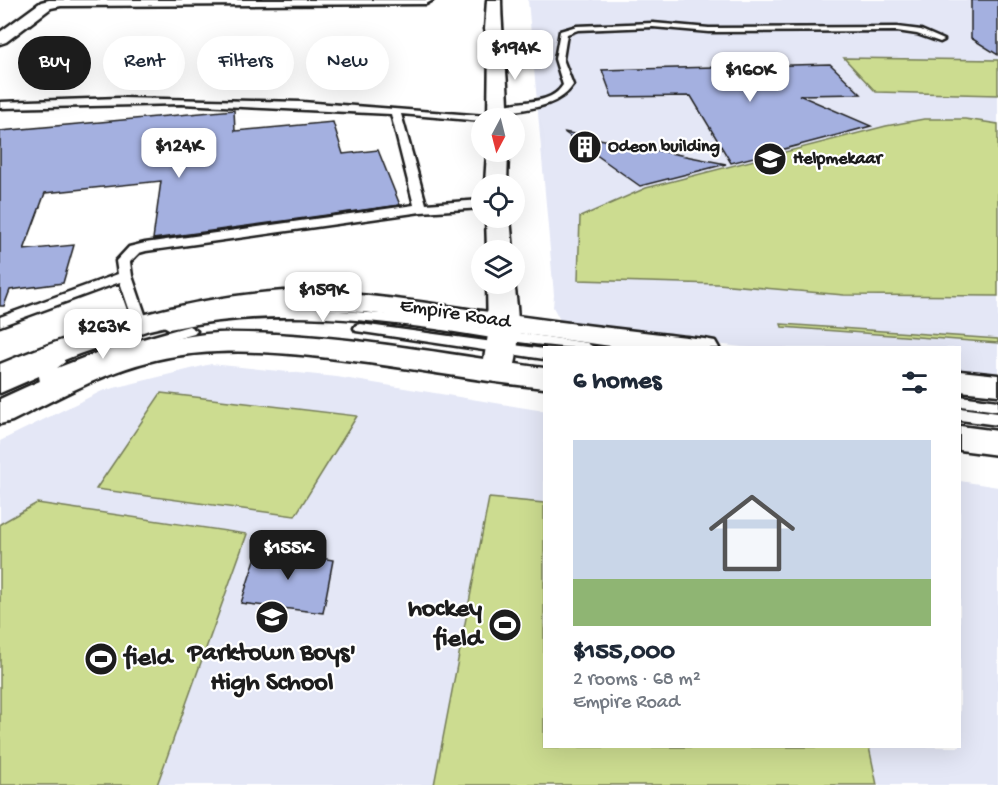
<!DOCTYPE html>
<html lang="en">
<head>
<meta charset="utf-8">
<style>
	:root { --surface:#fff; --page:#f2f2f3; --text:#1f2937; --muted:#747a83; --line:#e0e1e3; --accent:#1c1c1c }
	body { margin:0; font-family:"Gochi Hand",sans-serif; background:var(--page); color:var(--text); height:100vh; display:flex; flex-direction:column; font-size:22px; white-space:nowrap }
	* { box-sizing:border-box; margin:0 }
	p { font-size:20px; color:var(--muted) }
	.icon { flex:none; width:33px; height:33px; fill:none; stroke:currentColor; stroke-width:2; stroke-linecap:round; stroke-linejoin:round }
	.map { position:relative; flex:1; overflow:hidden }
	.drawer { position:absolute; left:543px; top:346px; width:418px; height:402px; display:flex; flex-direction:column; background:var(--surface); border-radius:0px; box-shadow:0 6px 24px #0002 }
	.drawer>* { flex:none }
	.top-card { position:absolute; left:18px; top:36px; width:435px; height:54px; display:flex; gap:12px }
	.needle { width:39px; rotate:187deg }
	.buttons { position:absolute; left:471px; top:108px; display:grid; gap:12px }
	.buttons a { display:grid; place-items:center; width:54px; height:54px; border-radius:50%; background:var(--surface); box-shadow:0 6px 24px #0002; font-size:30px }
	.price { position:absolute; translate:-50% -51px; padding:0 14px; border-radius:12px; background:#fff; color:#222; font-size:20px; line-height:39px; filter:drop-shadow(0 2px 3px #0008) }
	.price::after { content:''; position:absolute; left:50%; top:36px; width:18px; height:14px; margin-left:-9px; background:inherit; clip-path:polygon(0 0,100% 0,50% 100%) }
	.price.active { background:var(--accent); color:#fff }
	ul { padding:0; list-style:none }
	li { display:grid; align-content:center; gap:12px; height:318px; padding:0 30px }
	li+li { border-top:2px solid var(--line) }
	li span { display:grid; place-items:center; height:186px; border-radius:0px; color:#555 }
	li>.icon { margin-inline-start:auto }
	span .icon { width:108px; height:108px; fill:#fffc; stroke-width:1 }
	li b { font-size:26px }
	h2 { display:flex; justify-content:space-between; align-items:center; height:72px; padding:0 30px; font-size:26px }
	.tag { padding:0 21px; border-radius:27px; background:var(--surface); box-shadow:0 6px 24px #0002; font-size:21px; line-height:54px }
	.tag.active { background:var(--accent); color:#fff }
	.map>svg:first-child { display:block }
	.built { fill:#e4e7f6 }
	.green { fill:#ccdc90; stroke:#747c56; stroke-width:1.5 }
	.building { fill:#a4b0e0; stroke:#1c1c1c; stroke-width:1.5 }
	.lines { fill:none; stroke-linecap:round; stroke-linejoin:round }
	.lane-casing { stroke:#1c1c1c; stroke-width:5 }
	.street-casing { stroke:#1c1c1c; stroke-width:5 }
	.secondary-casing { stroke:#1c1c1c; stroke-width:5 }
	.lane { fill:#fff; fill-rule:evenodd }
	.street { fill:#fff; fill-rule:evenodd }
	.secondary { fill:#fff; fill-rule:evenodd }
	.labels { text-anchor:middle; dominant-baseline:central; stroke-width:4.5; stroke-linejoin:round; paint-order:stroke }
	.far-poi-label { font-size:18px; font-weight:bold; fill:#1c1c1c; stroke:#fff; text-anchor:start }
	.street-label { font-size:21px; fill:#1c1c1c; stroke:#fff }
	.near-poi-label { font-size:26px; font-weight:bold; fill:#1c1c1c; stroke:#fff; text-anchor:end }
</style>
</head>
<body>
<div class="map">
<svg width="998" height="785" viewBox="0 0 998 785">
	<rect width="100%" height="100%" fill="#fff"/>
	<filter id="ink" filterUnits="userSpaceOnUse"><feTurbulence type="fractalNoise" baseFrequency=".0167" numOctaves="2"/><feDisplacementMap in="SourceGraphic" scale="12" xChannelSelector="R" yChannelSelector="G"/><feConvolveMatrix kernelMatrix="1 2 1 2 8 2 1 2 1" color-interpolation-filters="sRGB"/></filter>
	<g filter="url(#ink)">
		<g class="built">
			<path d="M528 0H998V374L960 370V348H750L563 326 553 307 554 295Z"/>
			<path d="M211 364 337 377 544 411V747H960V481L998 487V785H0V441L102 391Z"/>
		</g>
		<g class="green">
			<path d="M844 58 998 60V95L876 92Z"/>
			<path d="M924 119H965L998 124V296L844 295 718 284 578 280 580 217 646 188 886 126Z"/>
			<path d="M781 324 998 339V343L782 327Z"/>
			<path d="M161 393 357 416 295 516 96 489Z"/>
			<path d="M489 498 544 503V747H869L877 785H434Z"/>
			<path d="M37 503 247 534 157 785H0V524Z"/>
		</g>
		<g class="building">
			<path d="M971 0H998V55L971 38Z"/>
			<path d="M830 64 861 94 799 95 871 126 731 163 691 96 612 97 602 70Z"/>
			<path d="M234 110 235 131 333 122 343 154 378 150 400 205 153 239 161 181 45 193 24 250 74 245 63 283 10 290 4 306H0V131Z"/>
			<path d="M564 132 726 164 640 186Z"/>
			<path d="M259 547 333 560 323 613 241 603Z"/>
		</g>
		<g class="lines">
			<g class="lane-casing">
				<g id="lane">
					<path d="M653 23 709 28 897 27 921 30 944 40 940 42 917 34 897 31 709 32 653 27 578 30 567 34 563 59 573 85C558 109 523 109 498 113L493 110C512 97 548 109 563 85L555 59 560 31 577 26Z"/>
					<path d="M120 98 302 102 486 116 487 118H482V121L401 114 426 204 482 200V208L421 212 146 251 139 253 130 262 132 276 148 323 146 326H136L134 323 120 282 0 326V317L118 274 116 261 129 247 145 243 414 205 391 114 181 104 0 108V102Z"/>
					<path d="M283 307 397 315 587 343 595 348C541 348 489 337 436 329 343 316 262 310 169 329L162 325C173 312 262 307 283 307Z"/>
					<path d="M361 324 544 349V359L356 331 354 328 356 325Z"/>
					<path d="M189 326 197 331 194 334 114 356 52 382H40L39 376 0 393V382L51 359H63L65 362 57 368 104 350Z"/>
					<path d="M960 396 998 401V411L960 406Z"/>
					<path d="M960 408 998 413V425L960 420Z"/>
				</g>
			</g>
			<g class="street-casing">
				<g id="street">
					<path d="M49 0H433L426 4 61 6 51 8 6 42 0 44V32L41 2Z"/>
					<path d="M487 0H501C501 39 509 79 508 118H488L489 44 485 29Z"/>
					<path d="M487 152H508L507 184H485Z"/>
					<path d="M486 218H510L513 250H487Z"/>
					<path d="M514 283C518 308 523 358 509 378L498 381 487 378 482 371 488 335 487 284Z"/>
				</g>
			</g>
			<g class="secondary-casing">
				<g id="secondary">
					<path d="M284 291C358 291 430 304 503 314 570 324 637 331 704 339L715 341 719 348H625L365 312 284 309 210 316 149 330 79 354 0 386V364C92 326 184 298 284 291Z"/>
					<path d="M218 333C324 331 438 353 544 368V388C478 381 412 368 345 360 282 352 218 346 155 360 104 372 58 398 12 421L0 424V399C70 366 140 339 218 333Z"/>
					<path d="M960 371 998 375V395L960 391Z"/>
					<path d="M960 426 998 431V455L960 450Z"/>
				</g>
			</g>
			<use href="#lane" class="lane"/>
			<use href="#street" class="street"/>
			<use href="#secondary" class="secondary"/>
		</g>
	</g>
	<defs>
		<g id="building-disc" transform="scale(1.725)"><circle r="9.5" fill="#1c1c1c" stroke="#fff"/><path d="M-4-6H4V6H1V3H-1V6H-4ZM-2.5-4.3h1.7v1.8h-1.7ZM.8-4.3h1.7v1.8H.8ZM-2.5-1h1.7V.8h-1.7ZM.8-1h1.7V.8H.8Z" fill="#fff"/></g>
		<g id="school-disc" transform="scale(1.725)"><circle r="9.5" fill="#1c1c1c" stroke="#fff"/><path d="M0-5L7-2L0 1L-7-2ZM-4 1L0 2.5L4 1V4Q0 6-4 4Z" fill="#fff"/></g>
		<g id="stadium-disc" transform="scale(1.725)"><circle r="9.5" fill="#1c1c1c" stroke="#fff"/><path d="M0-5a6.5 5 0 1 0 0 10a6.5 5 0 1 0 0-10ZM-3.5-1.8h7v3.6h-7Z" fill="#fff"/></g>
	</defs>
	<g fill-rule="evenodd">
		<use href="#building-disc" x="585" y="147"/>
		<use href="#school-disc" x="770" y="159"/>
		<use href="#school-disc" x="272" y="617"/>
		<use href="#stadium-disc" x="505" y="625"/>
		<use href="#stadium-disc" x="101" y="659"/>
	</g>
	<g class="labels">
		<g class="far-poi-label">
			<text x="608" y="147">Odeon building</text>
			<text x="793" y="159">Helpmekaar</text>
		</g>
		<g class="street-label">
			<text transform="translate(455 315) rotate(9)">Empire Road</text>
		</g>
		<g class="near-poi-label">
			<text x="482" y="610">hockey<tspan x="482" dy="30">field</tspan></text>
			<text x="272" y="654" text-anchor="middle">Parktown Boys'<tspan x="272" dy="30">High School</tspan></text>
			<text x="124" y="659" text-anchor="start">field</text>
		</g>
	</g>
</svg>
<div class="buttons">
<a><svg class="needle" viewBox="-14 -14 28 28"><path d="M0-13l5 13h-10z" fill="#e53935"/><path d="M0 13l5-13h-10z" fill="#747a83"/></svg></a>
<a><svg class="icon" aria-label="locate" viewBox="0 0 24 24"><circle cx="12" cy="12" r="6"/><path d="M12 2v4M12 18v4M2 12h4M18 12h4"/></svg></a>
<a><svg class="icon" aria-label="layers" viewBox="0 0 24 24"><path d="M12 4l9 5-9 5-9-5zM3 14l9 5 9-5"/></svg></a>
</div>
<b class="price" style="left:515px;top:81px">$194K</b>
<b class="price" style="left:750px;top:103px">$160K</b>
<b class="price" style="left:179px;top:179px">$124K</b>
<b class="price" style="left:323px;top:323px">$159K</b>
<b class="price" style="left:103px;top:360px">$263K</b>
<b class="price active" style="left:288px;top:581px">$155K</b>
<div class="top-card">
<a class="tag active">Buy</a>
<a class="tag">Rent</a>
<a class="tag">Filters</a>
<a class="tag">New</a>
</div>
<section class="drawer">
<h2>6 homes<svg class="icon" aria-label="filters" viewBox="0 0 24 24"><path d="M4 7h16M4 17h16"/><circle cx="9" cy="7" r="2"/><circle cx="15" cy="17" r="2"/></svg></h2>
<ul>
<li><span style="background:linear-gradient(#c9d6e8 75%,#8fb573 0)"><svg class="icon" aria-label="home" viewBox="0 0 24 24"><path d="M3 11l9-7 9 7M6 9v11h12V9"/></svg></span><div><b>$155,000</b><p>2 rooms · 68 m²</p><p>Empire Road</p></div></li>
</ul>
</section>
</div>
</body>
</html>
